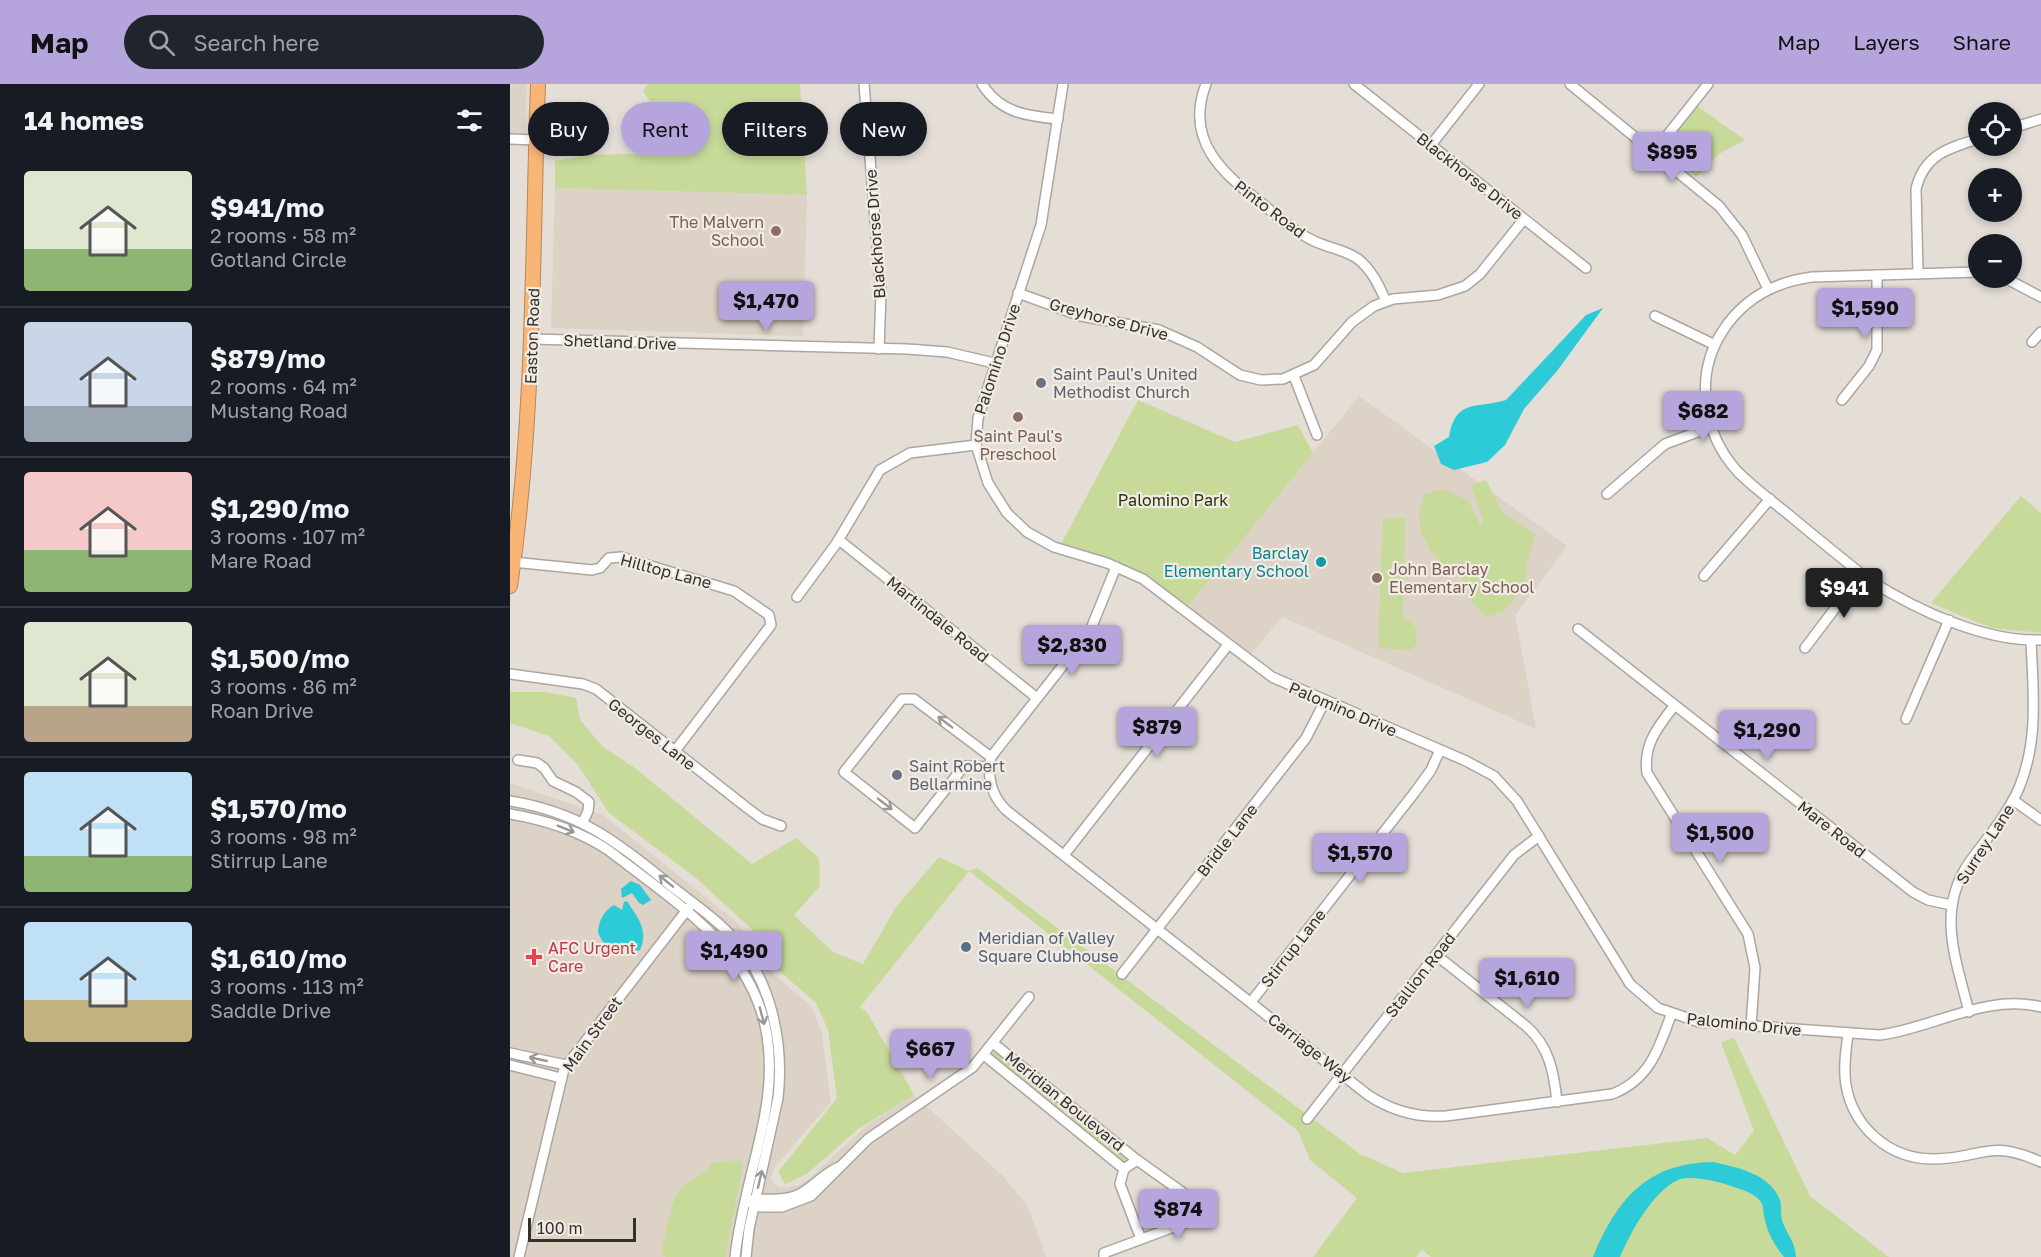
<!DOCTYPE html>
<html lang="en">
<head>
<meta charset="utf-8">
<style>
	:root { --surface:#171b24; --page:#20242c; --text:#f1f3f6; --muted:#9ea1a6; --line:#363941; --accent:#b6a5dd }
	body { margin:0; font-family:"Golos Text",sans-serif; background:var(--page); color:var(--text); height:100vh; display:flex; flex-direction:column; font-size:22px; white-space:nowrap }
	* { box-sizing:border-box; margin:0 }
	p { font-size:20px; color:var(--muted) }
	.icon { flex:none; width:33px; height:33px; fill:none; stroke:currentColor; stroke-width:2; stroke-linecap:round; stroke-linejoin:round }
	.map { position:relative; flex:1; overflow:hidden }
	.sheet { display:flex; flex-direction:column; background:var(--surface); width:510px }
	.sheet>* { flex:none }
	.banner { position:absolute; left:18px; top:18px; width:570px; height:54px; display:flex; gap:12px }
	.controls { position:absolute; left:1458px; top:18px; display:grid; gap:12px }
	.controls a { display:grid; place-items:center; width:54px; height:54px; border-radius:50%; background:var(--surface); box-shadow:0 3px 9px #0003; font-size:30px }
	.scale { position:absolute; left:18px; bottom:15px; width:108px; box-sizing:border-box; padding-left:6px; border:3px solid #33312e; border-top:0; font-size:16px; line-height:21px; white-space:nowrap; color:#33312e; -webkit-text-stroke:4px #f1ebe4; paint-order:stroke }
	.price { position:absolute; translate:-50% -51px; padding:0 14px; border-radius:6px; background:var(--accent); color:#111; font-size:20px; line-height:39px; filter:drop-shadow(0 2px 3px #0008) }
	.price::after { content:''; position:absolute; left:50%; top:36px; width:18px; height:14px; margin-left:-9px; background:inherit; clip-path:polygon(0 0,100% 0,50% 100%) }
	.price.on { background:#222; color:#fff }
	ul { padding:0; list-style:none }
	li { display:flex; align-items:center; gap:18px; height:150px; padding:0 24px }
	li+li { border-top:2px solid var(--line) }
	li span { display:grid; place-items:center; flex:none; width:168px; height:120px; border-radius:6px; color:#555 }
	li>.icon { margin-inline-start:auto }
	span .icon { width:72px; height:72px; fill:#fffc; stroke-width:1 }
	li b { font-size:26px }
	h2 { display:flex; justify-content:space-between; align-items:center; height:72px; padding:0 24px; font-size:26px }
	.pill { padding:0 21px; border-radius:27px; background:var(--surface); box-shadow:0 3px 9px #0003; font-size:21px; line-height:54px }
	.pill.on { background:var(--accent); color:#111 }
	header { display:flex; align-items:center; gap:36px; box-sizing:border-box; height:84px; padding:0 30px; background:var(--accent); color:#111 }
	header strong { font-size:28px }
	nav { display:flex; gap:33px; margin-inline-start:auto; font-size:21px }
	.search { width:420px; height:54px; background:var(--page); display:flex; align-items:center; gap:15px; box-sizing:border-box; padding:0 21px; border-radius:33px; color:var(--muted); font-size:22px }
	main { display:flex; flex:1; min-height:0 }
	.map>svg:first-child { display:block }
	.built { fill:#dcd2c5 }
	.green { fill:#c7da9a }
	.water { fill:#2dcad8 }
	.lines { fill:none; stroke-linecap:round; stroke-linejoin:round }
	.minor-casing { stroke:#aba69f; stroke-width:12 }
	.highway-casing { stroke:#b4875c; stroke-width:16 }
	.minor { stroke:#fff; stroke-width:9 }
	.highway { stroke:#f9b575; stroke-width:14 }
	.oneway { stroke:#999896 }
	.education-dot { fill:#8d6e63; stroke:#f1ebe4; stroke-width:2 }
	.worship-dot { fill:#6b7280; stroke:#f1ebe4; stroke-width:2 }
	.culture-dot { fill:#0f9aa8; stroke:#f1ebe4; stroke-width:2 }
	.service-dot { fill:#5c6f8a; stroke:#f1ebe4; stroke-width:2 }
	.health-dot { fill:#e0444e; stroke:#f1ebe4; stroke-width:2 }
	.labels { text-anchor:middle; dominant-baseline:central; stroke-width:4.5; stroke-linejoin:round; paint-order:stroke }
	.street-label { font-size:16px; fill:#33312e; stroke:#f1ebe4 }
	.education-label { font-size:16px; fill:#785e54; stroke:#f1ebe4; text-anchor:end }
	.worship-label { font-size:16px; fill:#5b616d; stroke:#f1ebe4; text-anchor:start }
	.park-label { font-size:16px; fill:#2a340c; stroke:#f1ebe4 }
	.culture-label { font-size:16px; fill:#0d838f; stroke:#f1ebe4; text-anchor:end }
	.service-label { font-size:16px; fill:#4e5e75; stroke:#f1ebe4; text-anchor:start }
	.health-label { font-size:16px; fill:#be3a42; stroke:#f1ebe4; text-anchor:start }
</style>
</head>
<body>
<header>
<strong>Map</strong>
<div class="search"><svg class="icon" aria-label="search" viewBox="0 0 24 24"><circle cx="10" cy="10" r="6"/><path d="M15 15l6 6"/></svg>Search here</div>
<nav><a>Map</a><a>Layers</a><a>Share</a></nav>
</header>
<main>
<section class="sheet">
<h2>14 homes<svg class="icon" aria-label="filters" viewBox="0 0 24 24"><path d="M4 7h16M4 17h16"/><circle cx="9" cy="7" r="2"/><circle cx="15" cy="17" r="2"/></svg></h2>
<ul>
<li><span style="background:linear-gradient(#dfe7d0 65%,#8fb573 0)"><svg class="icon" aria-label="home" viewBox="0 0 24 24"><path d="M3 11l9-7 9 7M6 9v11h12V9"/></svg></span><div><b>$941/mo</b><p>2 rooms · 58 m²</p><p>Gotland Circle</p></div></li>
<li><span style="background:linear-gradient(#c9d6e8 70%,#9aa5b1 0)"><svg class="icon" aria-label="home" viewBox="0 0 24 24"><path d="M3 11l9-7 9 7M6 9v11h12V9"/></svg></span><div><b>$879/mo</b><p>2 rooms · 64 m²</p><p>Mustang Road</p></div></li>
<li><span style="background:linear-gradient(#f6c9c9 65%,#8fb573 0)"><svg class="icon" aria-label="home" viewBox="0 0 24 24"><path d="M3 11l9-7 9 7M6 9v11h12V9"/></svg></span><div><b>$1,290/mo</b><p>3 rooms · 107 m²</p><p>Mare Road</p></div></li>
<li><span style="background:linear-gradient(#dfe7d0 70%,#b9a48a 0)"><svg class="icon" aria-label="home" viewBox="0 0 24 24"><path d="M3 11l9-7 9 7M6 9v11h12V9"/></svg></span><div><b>$1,500/mo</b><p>3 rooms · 86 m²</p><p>Roan Drive</p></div></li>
<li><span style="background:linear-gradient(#bfe0f5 70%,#8fb573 0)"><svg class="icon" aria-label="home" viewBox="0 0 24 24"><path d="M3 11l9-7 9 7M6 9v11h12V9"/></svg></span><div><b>$1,570/mo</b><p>3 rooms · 98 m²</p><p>Stirrup Lane</p></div></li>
<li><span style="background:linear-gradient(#bfe0f5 65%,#c2b280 0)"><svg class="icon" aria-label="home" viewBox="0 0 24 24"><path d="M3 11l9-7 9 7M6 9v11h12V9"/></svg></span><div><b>$1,610/mo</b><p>3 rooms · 113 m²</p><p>Saddle Drive</p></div></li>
</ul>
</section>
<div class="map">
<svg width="1531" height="1173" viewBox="0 0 1531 1173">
	<rect width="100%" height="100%" fill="#e4ded7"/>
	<g class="built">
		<path d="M0 0H17L15 56 0 55Z"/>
		<path d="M45 104 297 111 293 252 41 244Z"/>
		<path d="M849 312 1057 462 1005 531 1026 645 772 533 737 575 675 526Z"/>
		<path d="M0 699 93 731 225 837 250 867 263 890 302 923 312 950 321 1018 264 1084 261 1095 264 1100 270 1104 289 1101 300 1094 357 1041 404 1011 494 1093 518 1123 536 1173H0Z"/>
	</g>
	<g class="green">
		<path d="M138 0H290L297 111 45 104V77L78 71 155 69 159 59 148 30 133 7Z"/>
		<path d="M1187 22 1235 56 1209 70 1186 93 1158 70C1152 53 1176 34 1187 22Z"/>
		<path d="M628 316 725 358 788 341 803 369 675 526 644 502 549 464Z"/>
		<path d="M976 396 994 431 1004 435 1025 451 1016 485V501L993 528 976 533 963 519 950 491 935 483 920 466 911 448 909 429 914 411 932 405 958 416 970 441 973 436 961 402Z"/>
		<path d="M1511 412 1531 429V549L1481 544 1421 519Z"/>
		<path d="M873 434H895L893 536H900L906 544V561L900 566 868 564Z"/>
		<path d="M0 608H36L66 614 70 636 93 663 125 684 242 780 286 754 309 774 310 802 284 831 323 868 353 880 386 823 429 773 459 787 467 784 850 1070 893 1089 1197 1054 1225 1071 1244 1047 1211 958 1224 954 1300 1112 1379 1173H921L912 1166 906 1173H803L847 1114 800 1076 788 1047 459 787 350 923 357 928 404 1011 348 1045 297 1090 275 1100 268 1088 327 1014 318 946 306 919 268 886 247 850 186 794 99 729 68 681 39 652 0 639Z"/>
		<path d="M485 965 555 1022 554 1027 551 1029 480 971Z"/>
		<path d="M564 1030 618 1073 617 1077 612 1079 560 1036V1031Z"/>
		<path d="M228 1076 233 1081 215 1173H156L152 1169C154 1154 161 1116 170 1105 180 1094 194 1092 203 1079Z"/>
	</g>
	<g class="water">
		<path d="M1093 224 1047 287 1014 325 995 361 977 378 944 386 931 380 924 362 939 353C946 314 966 325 996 316L1076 231Z"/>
		<path d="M121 797 130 801 141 816 133 821 129 819 122 809 112 814 111 805Z"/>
		<path d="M117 817C128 834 139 847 130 866L116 871 93 858 88 849C88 838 94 826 104 821L112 826 114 818Z"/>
		<path d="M1203 1078C1227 1083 1260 1090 1270 1116 1272 1123 1270 1132 1273 1139 1278 1152 1285 1158 1286 1173H1274C1265 1162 1258 1150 1255 1136 1253 1131 1254 1123 1251 1118 1244 1108 1229 1105 1218 1101 1205 1097 1181 1091 1168 1096 1143 1107 1120 1149 1110 1173H1083C1107 1115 1137 1079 1203 1078Z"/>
		<path d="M638 1112 659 1119 660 1128 649 1133 641 1131 635 1116Z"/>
	</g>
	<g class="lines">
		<g class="minor-casing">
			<g id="minor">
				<path d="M354 0 371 209 369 265"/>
				<path d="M472 0C490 29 517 32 548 35"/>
				<path d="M553 0 531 141 468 334 466 361 478 399 497 429 517 448 544 463 597 479 633 495 762 593 956 677 984 692 1007 717 1120 900 1148 924 1189 938 1370 951C1423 944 1477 909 1531 923"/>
				<path d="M696 0C674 57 713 90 754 121 769 134 784 147 802 156 817 164 834 165 848 175 862 186 869 202 876 217"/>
				<path d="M844 0 1076 184"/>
				<path d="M1060 0 1209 122 1232 151 1258 205"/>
				<path d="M1502 44 1531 35"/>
				<path d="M0 55 26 56"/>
				<path d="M921 61 969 0"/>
				<path d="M1144 68 1198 0"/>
				<path d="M1468 188 1302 193C1264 198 1233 215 1212 248 1184 292 1193 350 1228 388 1245 405 1266 420 1284 435 1309 456 1334 476 1359 496 1407 526 1474 558 1531 556"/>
				<path d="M1408 190 1406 105C1414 71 1438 64 1468 55"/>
				<path d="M1495 194 1531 213"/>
				<path d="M508 209 571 232 649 246 687 263 730 291 751 296 773 295 804 281 842 238 864 222 883 215 928 211 955 202 970 190 1014 135"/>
				<path d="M1145 232 1205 261"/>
				<path d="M22 255 397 265 437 268 484 279"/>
				<path d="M1522 258 1531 248"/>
				<path d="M784 292 807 351"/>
				<path d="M1332 316 1359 282 1367 266V191"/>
				<path d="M1097 410 1155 360 1201 343"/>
				<path d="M329 456 527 614"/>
				<path d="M3 478 82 486 90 484 99 474 111 473 224 507 259 531 261 541 165 667"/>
				<path d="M606 483 580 547 481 673C477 693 481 711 496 726L858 1011C882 1027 908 1034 936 1032L1102 1010C1139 996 1149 965 1161 931"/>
				<path d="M1194 492 1260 415"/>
				<path d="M287 513 326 460 370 386 400 369 466 361"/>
				<path d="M1068 545 1403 808 1418 816 1441 821"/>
				<path d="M1295 564 1351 490"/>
				<path d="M0 590 73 600 86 605 236 723 252 735 271 742"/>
				<path d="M1164 622C1148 643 1133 660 1137 689L1238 850 1245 884 1241 942"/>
				<path d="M1396 635 1439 536"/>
				<path d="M8 676 27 679 34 684 43 697 66 708 79 718 78 727 73 738"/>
				<path d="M480 683 454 682 405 744 334 688 392 615H404L481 673"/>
				<path d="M1503 716 1531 736"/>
				<path d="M0 717C67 728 104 755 155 797 178 816 205 833 225 856 262 899 274 959 268 1014L239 1145 236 1173"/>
				<path d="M0 730C35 736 68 746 98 766 198 842 282 892 254 1035 245 1081 230 1126 225 1173"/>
				<path d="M554 771 718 561"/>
				<path d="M926 871 1016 942C1039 962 1044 988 1047 1018"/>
				<path d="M612 890 796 654 815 617"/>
				<path d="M741 918 905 708 921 686 930 666"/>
				<path d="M1459 928C1446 875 1425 825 1461 776 1478 753 1497 731 1509 704 1529 656 1523 606 1521 556"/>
				<path d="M1338 950C1336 966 1333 984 1336 1001 1343 1043 1379 1075 1423 1075 1472 1075 1477 1054 1531 1078"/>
				<path d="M483 959 627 1076 686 1118 696 1131 594 1169V1173"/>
				<path d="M0 969 56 981"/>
				<path d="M474 971 614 1085"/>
				<path d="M0 981 51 994"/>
				<path d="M797 1035 1004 771 1029 752"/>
				<path d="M627 1076 614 1085 610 1100 631 1155"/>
				<path d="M241 1116C259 1114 277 1118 293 1108 306 1100 315 1089 329 1083"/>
				<path d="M241 1119 251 1123H272L301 1112 358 1055 463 983 519 913"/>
				<path d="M9 1173 54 985 180 822"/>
			</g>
		</g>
		<g class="highway-casing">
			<path id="highway" d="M0 502C25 335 22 168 28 0"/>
		</g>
		<use href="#minor" class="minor"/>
		<use href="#highway" class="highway"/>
	</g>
	<defs><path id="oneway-shaft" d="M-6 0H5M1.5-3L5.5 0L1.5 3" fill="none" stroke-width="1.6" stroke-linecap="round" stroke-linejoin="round" transform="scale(1.5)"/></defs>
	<g class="oneway">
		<use href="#oneway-shaft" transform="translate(435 638) rotate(-143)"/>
		<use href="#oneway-shaft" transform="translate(375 720) rotate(38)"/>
		<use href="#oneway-shaft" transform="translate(56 745) rotate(22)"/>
		<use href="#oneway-shaft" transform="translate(156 797) rotate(-141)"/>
		<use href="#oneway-shaft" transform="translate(252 932) rotate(75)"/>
		<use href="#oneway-shaft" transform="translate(28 975) rotate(-167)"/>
		<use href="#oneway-shaft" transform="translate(250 1095) rotate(-77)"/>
	</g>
	<g class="education-dot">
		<circle cx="266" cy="147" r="6"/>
		<circle cx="508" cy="333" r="6"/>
		<circle cx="867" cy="494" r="6"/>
	</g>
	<g class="worship-dot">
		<circle cx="531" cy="299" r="6"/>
		<circle cx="387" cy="691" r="6"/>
	</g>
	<circle class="culture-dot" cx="811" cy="478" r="6"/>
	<circle class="service-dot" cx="456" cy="863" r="6"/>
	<path class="health-dot" d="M21 864h6v6h6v6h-6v6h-6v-6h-6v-6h6z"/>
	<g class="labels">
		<g class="street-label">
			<text transform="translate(960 92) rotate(38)">Blackhorse Drive</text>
			<text transform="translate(760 125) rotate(37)">Pinto Road</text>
			<text transform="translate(365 150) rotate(-94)">Blackhorse Drive</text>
			<text transform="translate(599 235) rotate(15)">Greyhorse Drive</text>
			<text transform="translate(22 252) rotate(-88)">Easton Road</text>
			<text transform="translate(110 258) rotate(2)">Shetland Drive</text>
			<text transform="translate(487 275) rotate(-72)">Palomino Drive</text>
			<text transform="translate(156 487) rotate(15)">Hilltop Lane</text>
			<text transform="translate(428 535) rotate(39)">Martindale Road</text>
			<text transform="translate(833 625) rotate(23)">Palomino Drive</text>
			<text transform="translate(142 650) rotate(38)">Georges Lane</text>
			<text transform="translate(1322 745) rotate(38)">Mare Road</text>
			<text transform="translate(717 756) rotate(-52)">Bridle Lane</text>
			<text transform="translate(1475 760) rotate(-57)">Surrey Lane</text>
			<text transform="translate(783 864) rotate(-52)">Stirrup Lane</text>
			<text transform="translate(910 891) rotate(-52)">Stallion Road</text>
			<text transform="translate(1234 940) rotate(6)">Palomino Drive</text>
			<text transform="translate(82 950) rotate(-54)">Main Street</text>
			<text transform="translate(800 964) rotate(38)">Carriage Way</text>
			<text transform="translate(555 1017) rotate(39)">Meridian Boulevard</text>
		</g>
		<g class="education-label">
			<text x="254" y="138">The Malvern<tspan x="254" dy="18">School</tspan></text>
			<text x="508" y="352" text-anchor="middle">Saint Paul's<tspan x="508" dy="18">Preschool</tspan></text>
			<text x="879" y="485" text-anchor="start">John Barclay<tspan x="879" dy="18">Elementary School</tspan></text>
		</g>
		<g class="worship-label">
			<text x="543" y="290">Saint Paul's United<tspan x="543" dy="18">Methodist Church</tspan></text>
			<text x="399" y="682">Saint Robert<tspan x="399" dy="18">Bellarmine</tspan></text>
		</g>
		<g class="park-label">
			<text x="663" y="416">Palomino Park</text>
		</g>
		<g class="culture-label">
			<text x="799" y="469">Barclay<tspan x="799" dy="18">Elementary School</tspan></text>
		</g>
		<g class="service-label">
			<text x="468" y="854">Meridian of Valley<tspan x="468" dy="18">Square Clubhouse</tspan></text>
		</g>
		<g class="health-label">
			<text x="38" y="864">AFC Urgent<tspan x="38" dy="18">Care</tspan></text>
		</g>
	</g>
</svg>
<div class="controls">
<a><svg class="icon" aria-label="locate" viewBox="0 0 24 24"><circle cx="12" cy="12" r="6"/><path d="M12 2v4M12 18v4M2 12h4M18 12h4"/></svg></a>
<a>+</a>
<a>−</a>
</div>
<div class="scale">100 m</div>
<b class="price" style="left:1162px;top:99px">$895</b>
<b class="price" style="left:256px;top:248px">$1,470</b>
<b class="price" style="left:1355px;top:255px">$1,590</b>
<b class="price" style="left:1193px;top:358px">$682</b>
<b class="price on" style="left:1334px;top:535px">$941</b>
<b class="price" style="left:562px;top:592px">$2,830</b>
<b class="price" style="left:647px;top:674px">$879</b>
<b class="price" style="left:1257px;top:677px">$1,290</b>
<b class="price" style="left:1210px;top:780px">$1,500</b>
<b class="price" style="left:850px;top:800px">$1,570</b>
<b class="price" style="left:224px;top:898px">$1,490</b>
<b class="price" style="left:1017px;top:925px">$1,610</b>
<b class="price" style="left:420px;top:996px">$667</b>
<b class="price" style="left:668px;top:1156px">$874</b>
<div class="banner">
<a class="pill">Buy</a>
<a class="pill on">Rent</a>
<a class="pill">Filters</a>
<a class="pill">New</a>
</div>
</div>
</main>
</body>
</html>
